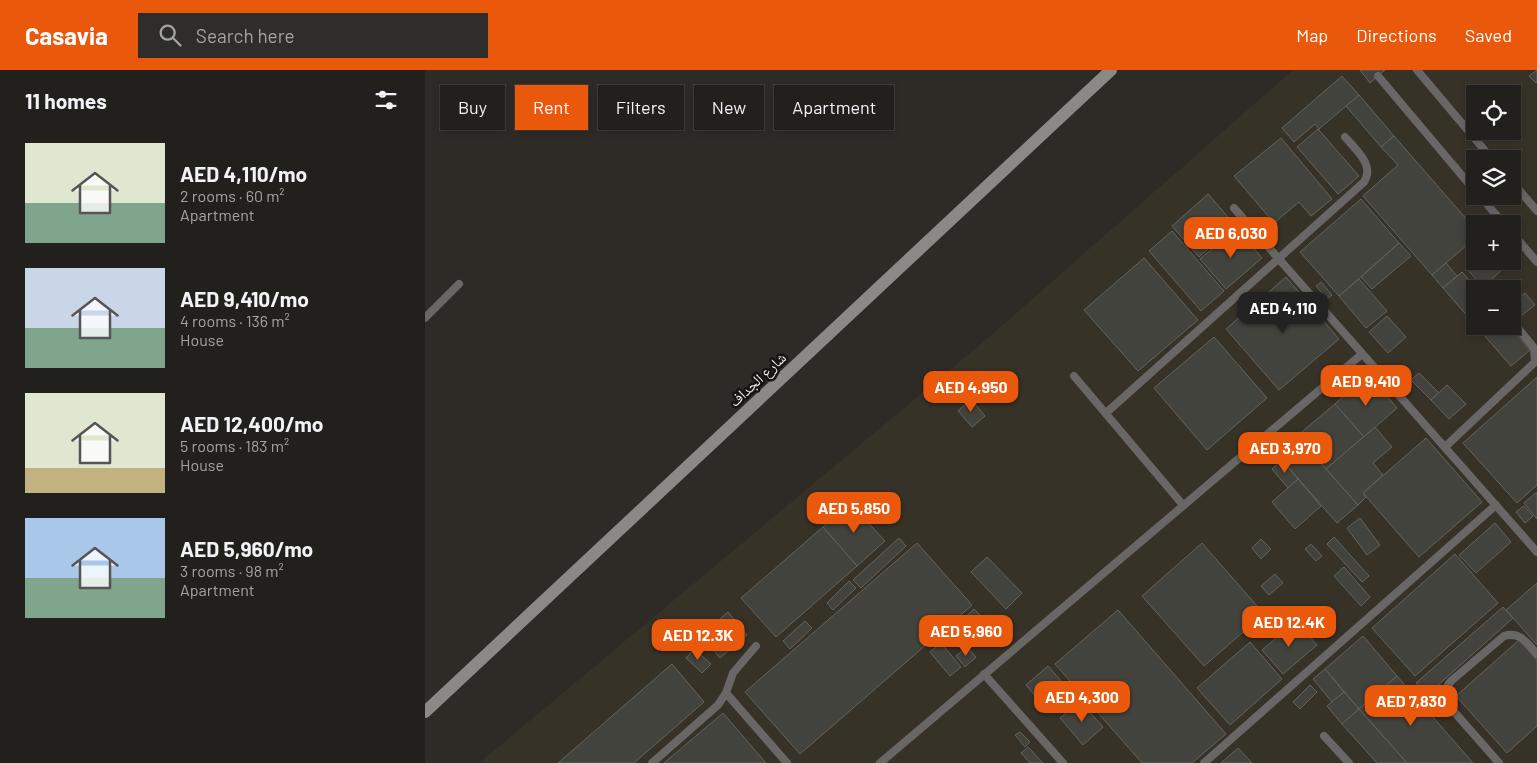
<!DOCTYPE html>
<html lang="en">
<head>
<meta charset="utf-8">
<style>
	:root { --surface:#22201d; --page:#2e2d2a; --text:#f1f3f6; --muted:#a2a3a4; --line:#3f3e3b; --accent:#ea580c }
	body { margin:0; font-family:Barlow,"Noto Naskh Arabic",sans-serif; background:var(--page); color:var(--text); height:100vh; display:flex; flex-direction:column; font-size:19px; white-space:nowrap }
	* { box-sizing:border-box; margin:0 }
	p { font-size:16px; color:var(--muted) }
	.icon { flex:none; width:28px; height:28px; fill:none; stroke:currentColor; stroke-width:2; stroke-linecap:round; stroke-linejoin:round }
	.map { position:relative; flex:1; overflow:hidden }
	.drawer { display:flex; flex-direction:column; background:var(--surface); width:425px }
	.drawer>* { flex:none }
	.banner { position:absolute; left:15px; top:15px; width:475px; height:45px; display:flex; gap:10px }
	.tools { position:absolute; left:1041px; top:15px; display:grid; gap:10px }
	.tools a { display:grid; place-items:center; width:55px; height:55px; border-radius:0px; background:var(--surface); box-shadow:0 2px 8px #0003,0 0 0 1px var(--line); font-size:25px }
	.price { position:absolute; translate:-50% -42px; padding:0 11px; border-radius:10px; background:var(--accent); color:#fff; font-size:16px; line-height:32px; filter:drop-shadow(0 1px 2px #0008) }
	.price::after { content:''; position:absolute; left:50%; top:30px; width:15px; height:11px; margin-left:-8px; background:inherit; clip-path:polygon(0 0,100% 0,50% 100%) }
	.price.current { background:#222; color:#fff }
	ul { padding:0; list-style:none }
	li { display:flex; align-items:center; gap:15px; height:125px; padding:0 25px }
	li span { display:grid; place-items:center; flex:none; width:140px; height:100px; border-radius:0px; color:#555 }
	li>.icon { margin-inline-start:auto }
	span .icon { width:60px; height:60px; fill:#fffc; stroke-width:1 }
	li b { font-size:21px }
	h2 { display:flex; justify-content:space-between; align-items:center; height:60px; padding:0 25px; font-size:21px }
	.tag { padding:0 18px; border-radius:0px; background:var(--surface); box-shadow:0 2px 8px #0003,0 0 0 1px var(--line); font-size:18px; line-height:45px }
	.tag.current { background:var(--accent); color:#fff }
	header { display:flex; align-items:center; gap:30px; box-sizing:border-box; height:70px; padding:0 25px; background:var(--accent); color:#fff }
	header strong { font-size:24px }
	nav { display:flex; gap:28px; margin-inline-start:auto; font-size:18px }
	.search { width:350px; height:45px; background:var(--page); display:flex; align-items:center; gap:12px; box-sizing:border-box; padding:0 18px; border-radius:0px; color:var(--muted); font-size:19px }
	main { display:flex; flex:1; min-height:0 }
	.map>svg:first-child { display:block }
	.built { fill:#363227; fill-rule:evenodd }
	.building { fill:#42433d; stroke:#63645e }
	.lines { fill:none; stroke-linecap:round; stroke-linejoin:round }
	.lane { stroke:#696765; stroke-width:8 }
	.secondary { stroke:#8c8885; stroke-width:12 }
	.labels { text-anchor:middle; dominant-baseline:central; stroke-width:5; stroke-linejoin:round; paint-order:stroke }
	.street-label { font-size:15px; fill:#f1f0ed; stroke:#151412 }
</style>
</head>
<body>
<header>
<strong>Casavia</strong>
<div class="search"><svg class="icon" aria-label="search" viewBox="0 0 24 24"><circle cx="10" cy="10" r="6"/><path d="M15 15l6 6"/></svg>Search here</div>
<nav><a>Map</a><a>Directions</a><a>Saved</a></nav>
</header>
<main>
<section class="drawer">
<h2>11 homes<svg class="icon" aria-label="filters" viewBox="0 0 24 24"><path d="M4 7h16M4 17h16"/><circle cx="9" cy="7" r="2"/><circle cx="15" cy="17" r="2"/></svg></h2>
<ul>
<li><span style="background:linear-gradient(#dfe7d0 60%,#7fa58c 0)"><svg class="icon" aria-label="home" viewBox="0 0 24 24"><path d="M3 11l9-7 9 7M6 9v11h12V9"/></svg></span><div><b>AED 4,110/mo</b><p>2 rooms · 60 m²</p><p>Apartment</p></div></li>
<li><span style="background:linear-gradient(#c9d6e8 60%,#7fa58c 0)"><svg class="icon" aria-label="home" viewBox="0 0 24 24"><path d="M3 11l9-7 9 7M6 9v11h12V9"/></svg></span><div><b>AED 9,410/mo</b><p>4 rooms · 136 m²</p><p>House</p></div></li>
<li><span style="background:linear-gradient(#dfe7d0 75%,#c2b280 0)"><svg class="icon" aria-label="home" viewBox="0 0 24 24"><path d="M3 11l9-7 9 7M6 9v11h12V9"/></svg></span><div><b>AED 12,400/mo</b><p>5 rooms · 183 m²</p><p>House</p></div></li>
<li><span style="background:linear-gradient(#a9c7e8 60%,#7fa58c 0)"><svg class="icon" aria-label="home" viewBox="0 0 24 24"><path d="M3 11l9-7 9 7M6 9v11h12V9"/></svg></span><div><b>AED 5,960/mo</b><p>3 rooms · 98 m²</p><p>Apartment</p></div></li>
</ul>
</section>
<div class="map">
<svg width="1112" height="693" viewBox="0 0 1112 693">
	<rect width="100%" height="100%" fill="#2e2b27"/>
	<path class="built" d="M868 0H1112V693H54L557 273ZM1050 24H1088V61H1050ZM1050 89H1088V126H1050ZM1050 154H1088V191H1050ZM1050 219H1088V256H1050Z"/>
	<g class="building">
		<path d="M935 0H960L945 13Z"/>
		<path d="M1112 0V12L1111 13 1104 6Z"/>
		<path d="M917 6 934 25 894 59 890 54 869 72 857 58Z"/>
		<path d="M934 25 969 66 956 77 921 36Z"/>
		<path d="M893 59 934 106 913 124 872 77Z"/>
		<path d="M969 66 1050 159V168L1007 205 938 126 973 95 956 77Z"/>
		<path d="M856 68 907 129 886 146 874 132 849 153 809 106Z"/>
		<path d="M783 124 810 155 774 187 747 156Z"/>
		<path d="M936 129 974 173 914 226 875 182Z"/>
		<path d="M812 158 837 188 801 219 775 189Z"/>
		<path d="M747 161 799 221 776 241 724 181Z"/>
		<path d="M974 173 986 186 947 219 936 207Z"/>
		<path d="M719 188 773 250 713 301 659 240Z"/>
		<path d="M1053 191H1074L1079 198 1058 217 1043 200Z"/>
		<path d="M1021 193 1032 206 1018 218 1007 205Z"/>
		<path d="M1037 202 1052 219H1050V255L1018 218Z"/>
		<path d="M861 207 914 269 854 320 801 259Z"/>
		<path d="M934 209 962 241 941 258 914 226Z"/>
		<path d="M896 212 907 225 902 229 891 216Z"/>
		<path d="M1100 223 1110 235 1097 245 1088 233Z"/>
		<path d="M1088 238 1097 249 1091 255 1088 250Z"/>
		<path d="M962 246 981 267 963 283 944 262Z"/>
		<path d="M1051 256H1084L1105 280 1086 296Z"/>
		<path d="M789 267 842 328 782 380 729 318Z"/>
		<path d="M994 303 1014 323 1006 330 986 310Z"/>
		<path d="M1112 307V415L1092 433 1038 373Z"/>
		<path d="M937 310 942 316 949 311 972 338 939 367 910 334Z"/>
		<path d="M1022 315 1041 334 1024 349 1006 330Z"/>
		<path d="M546 329 560 346 547 357 533 341Z"/>
		<path d="M910 334 939 367 901 399 872 366Z"/>
		<path d="M950 357 967 377 948 393 958 405 938 423 941 427 933 435 901 399Z"/>
		<path d="M1001 368 1057 432 994 487 938 423Z"/>
		<path d="M877 372 933 435 912 453 857 390Z"/>
		<path d="M857 390 873 409 863 418 847 399Z"/>
		<path d="M873 409 896 436 870 459 847 432Z"/>
		<path d="M1112 422V449L1099 433Z"/>
		<path d="M425 433 460 471 432 496 398 457Z"/>
		<path d="M1099 436 1108 446 1100 453 1091 442Z"/>
		<path d="M935 448 955 475 942 485 922 458Z"/>
		<path d="M1070 453 1086 472 1051 503 1034 485Z"/>
		<path d="M398 457 432 496 351 567 316 528Z"/>
		<path d="M909 467 944 506 937 512 902 474Z"/>
		<path d="M474 468 481 476 436 518 428 510Z"/>
		<path d="M836 469 846 479 836 489 827 478Z"/>
		<path d="M492 473 547 535 375 684 320 622Z"/>
		<path d="M777 473 839 544 779 596 717 526Z"/>
		<path d="M886 474 897 486 891 491 880 479Z"/>
		<path d="M1030 484 1073 533 990 606 947 558Z"/>
		<path d="M562 487 597 523 581 539 546 502Z"/>
		<path d="M919 497 945 527 936 536 909 506Z"/>
		<path d="M850 504 858 513 844 525 836 516Z"/>
		<path d="M424 511 431 518 408 540 402 533Z"/>
		<path d="M1112 513V575L1081 540Z"/>
		<path d="M1078 537 1088 548 1002 625 991 613Z"/>
		<path d="M549 539 555 545 531 567 525 561Z"/>
		<path d="M693 540 801 664 767 693H717L630 594Z"/>
		<path d="M303 542 322 565 295 588 276 565Z"/>
		<path d="M380 551 387 558 365 579 358 571Z"/>
		<path d="M871 551 892 575 858 604 837 580Z"/>
		<path d="M938 566 972 606 934 639 900 599Z"/>
		<path d="M1094 570 1112 590V656L1082 683 1031 626Z"/>
		<path d="M825 572 857 609 805 655 772 618Z"/>
		<path d="M516 573 536 597 525 606 505 582Z"/>
		<path d="M542 577 551 587 540 597 531 586Z"/>
		<path d="M269 579 286 594 277 603 261 588Z"/>
		<path d="M247 594 279 632 209 693H133Z"/>
		<path d="M623 596 638 613 615 632 601 615Z"/>
		<path d="M900 599 919 622 907 632 888 609Z"/>
		<path d="M972 606 1048 693H982L934 639Z"/>
		<path d="M885 615 892 622 875 639 868 632Z"/>
		<path d="M919 622 934 639 917 654 902 636Z"/>
		<path d="M655 631 678 657 658 675 635 648Z"/>
		<path d="M934 639 982 693H952L917 654Z"/>
		<path d="M298 643 341 693H239Z"/>
		<path d="M595 662 605 672 600 677 590 665Z"/>
		<path d="M603 677 618 693H605L596 683Z"/>
		<path d="M813 678 827 693H796Z"/>
	</g>
	<g class="lines">
		<g class="lane">
			<path d="M992 0 1067 89"/>
			<path d="M953 6 1050 121"/>
			<path d="M1088 113 1112 141"/>
			<path d="M1055 126 1079 154"/>
			<path d="M809 138 1112 482"/>
			<path d="M1088 164 1112 192"/>
			<path d="M0 248 34 214"/>
			<path d="M649 306 758 435"/>
			<path d="M681 343 939 112C950 95 931 80 920 67"/>
			<path d="M1020 377 1110 292 1109 278 1088 252"/>
			<path d="M559 604 638 693"/>
			<path d="M301 623 362 693"/>
			<path d="M899 666 924 693"/>
			<path d="M227 693 293 635 301 623 308 603 331 576"/>
			<path d="M455 693 937 284"/>
			<path d="M779 693 1071 435"/>
			<path d="M1074 693 1024 636C1018 627 1019 619 1026 611L1079 566C1095 561 1102 573 1112 584"/>
		</g>
		<path class="secondary" d="M0 642 686 0"/>
	</g>
	<g class="labels">
		<g class="street-label">
			<text transform="translate(332 309) rotate(-43)">شارع الجداف</text>
		</g>
	</g>
</svg>
<div class="tools">
<a><svg class="icon" aria-label="locate" viewBox="0 0 24 24"><circle cx="12" cy="12" r="6"/><path d="M12 2v4M12 18v4M2 12h4M18 12h4"/></svg></a>
<a><svg class="icon" aria-label="layers" viewBox="0 0 24 24"><path d="M12 4l9 5-9 5-9-5zM3 14l9 5 9-5"/></svg></a>
<a>+</a>
<a>−</a>
</div>
<b class="price" style="left:806px;top:189px">AED 6,030</b>
<b class="price current" style="left:858px;top:264px">AED 4,110</b>
<b class="price" style="left:941px;top:337px">AED 9,410</b>
<b class="price" style="left:546px;top:343px">AED 4,950</b>
<b class="price" style="left:860px;top:404px">AED 3,970</b>
<b class="price" style="left:429px;top:464px">AED 5,850</b>
<b class="price" style="left:864px;top:578px">AED 12.4K</b>
<b class="price" style="left:541px;top:587px">AED 5,960</b>
<b class="price" style="left:273px;top:591px">AED 12.3K</b>
<b class="price" style="left:657px;top:653px">AED 4,300</b>
<b class="price" style="left:986px;top:657px">AED 7,830</b>
<div class="banner">
<a class="tag">Buy</a>
<a class="tag current">Rent</a>
<a class="tag">Filters</a>
<a class="tag">New</a>
<a class="tag">Apartment</a>
</div>
</div>
</main>
</body>
</html>
